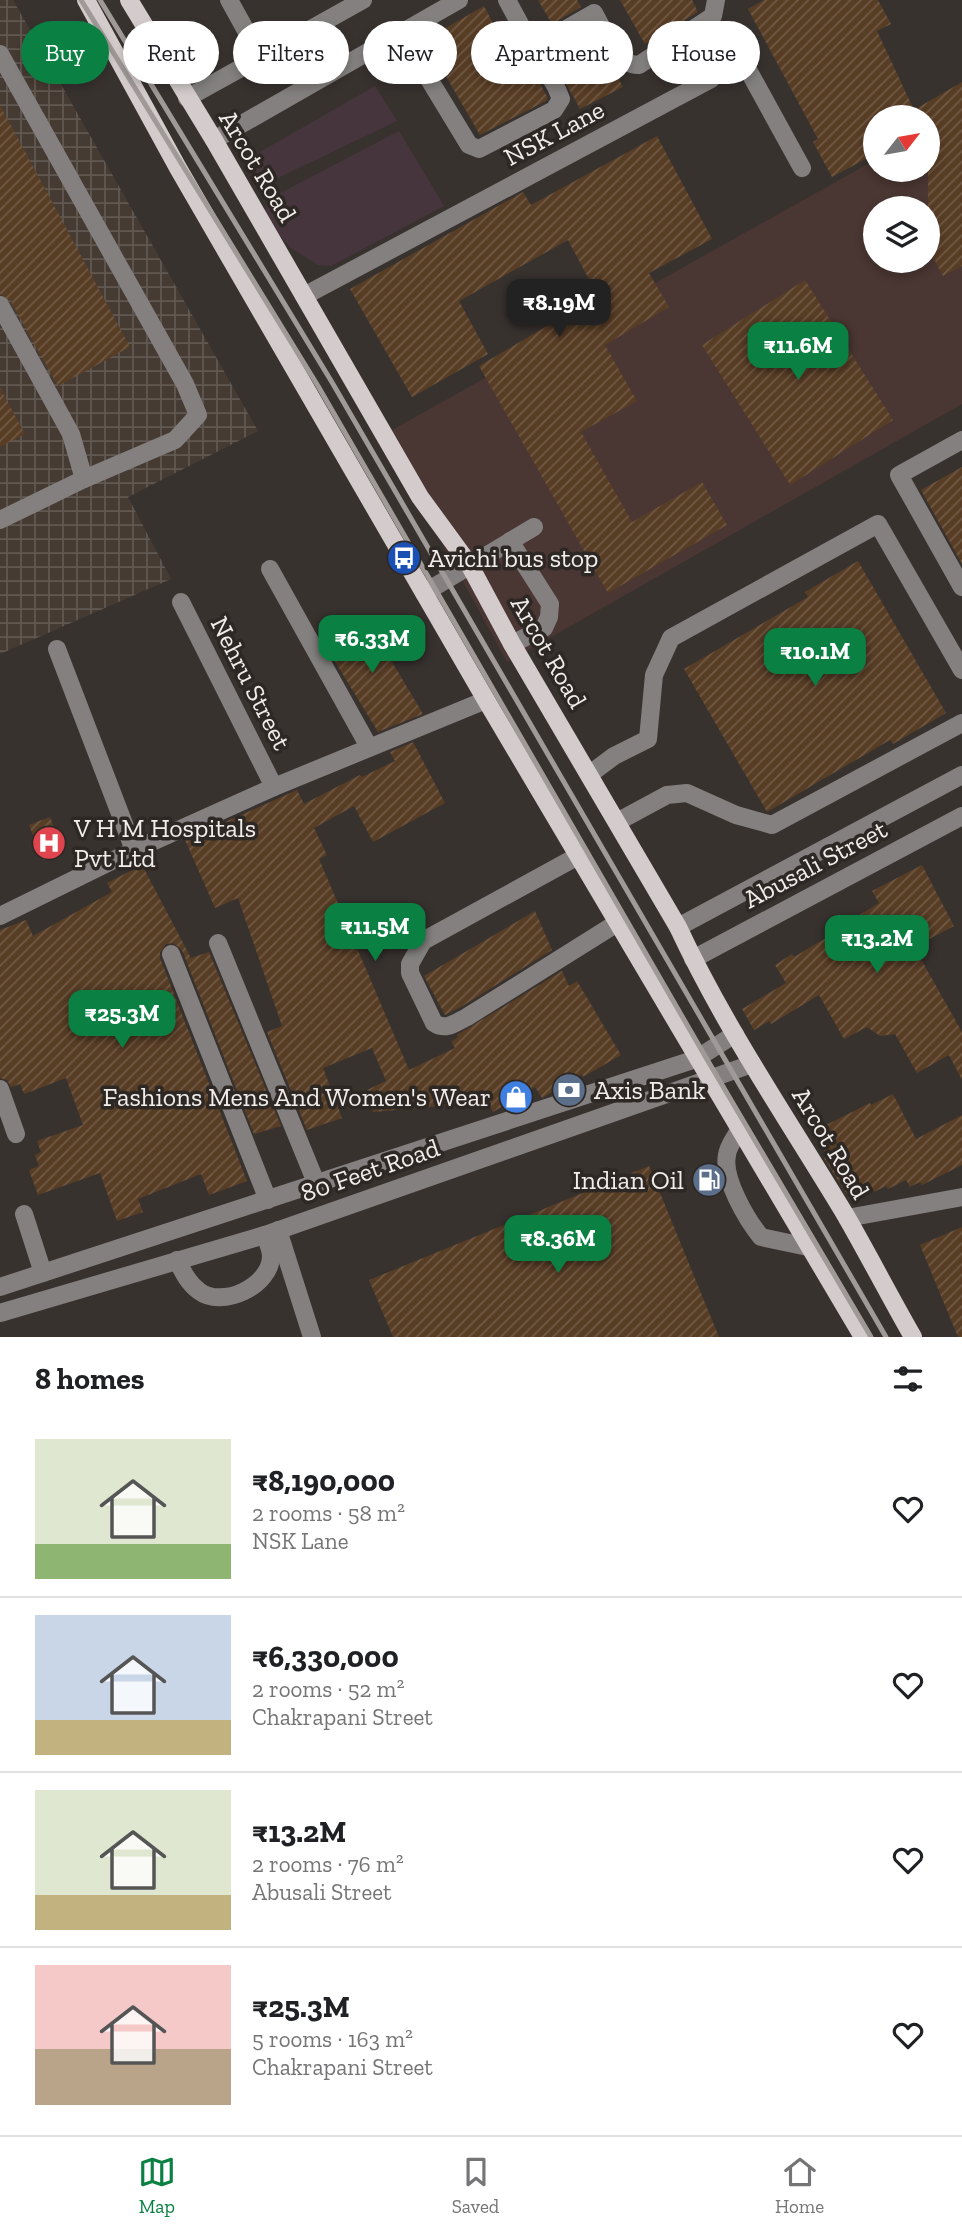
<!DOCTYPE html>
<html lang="en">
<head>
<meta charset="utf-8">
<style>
	:root { --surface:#fff; --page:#f6f6f6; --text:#202124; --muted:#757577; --line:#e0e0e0; --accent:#0b8043 }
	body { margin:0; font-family:"Zilla Slab",serif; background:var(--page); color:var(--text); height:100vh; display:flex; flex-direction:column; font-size:26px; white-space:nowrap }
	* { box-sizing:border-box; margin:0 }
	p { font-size:23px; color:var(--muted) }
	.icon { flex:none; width:38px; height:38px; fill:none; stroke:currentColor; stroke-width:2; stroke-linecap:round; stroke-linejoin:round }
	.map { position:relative; height:1337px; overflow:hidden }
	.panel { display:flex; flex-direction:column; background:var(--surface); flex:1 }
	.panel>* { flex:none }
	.banner { position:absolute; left:21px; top:21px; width:920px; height:63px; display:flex; gap:14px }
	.needle { width:46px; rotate:59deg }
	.tools { position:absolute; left:863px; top:105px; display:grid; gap:14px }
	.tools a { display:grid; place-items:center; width:77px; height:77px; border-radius:50%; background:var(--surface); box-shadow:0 4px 10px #0003; font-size:35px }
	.price { position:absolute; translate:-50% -60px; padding:0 16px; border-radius:14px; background:var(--accent); color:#fff; font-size:23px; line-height:46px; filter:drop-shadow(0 2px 4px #0008) }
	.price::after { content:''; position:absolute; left:50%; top:42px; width:21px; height:16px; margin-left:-10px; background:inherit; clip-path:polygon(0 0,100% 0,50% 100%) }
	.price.on { background:#222; color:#fff }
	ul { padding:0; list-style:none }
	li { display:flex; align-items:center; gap:21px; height:175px; padding:0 35px }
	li+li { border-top:2px solid var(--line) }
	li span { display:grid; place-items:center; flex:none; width:196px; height:140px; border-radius:0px; color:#555 }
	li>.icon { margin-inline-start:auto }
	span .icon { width:84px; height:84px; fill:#fffc; stroke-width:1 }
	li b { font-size:30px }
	h2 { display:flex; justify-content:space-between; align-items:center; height:84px; padding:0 35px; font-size:30px }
	.pill { padding:0 24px; border-radius:32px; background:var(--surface); box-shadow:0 4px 10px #0003; font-size:24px; line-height:63px }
	.pill.on { background:var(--accent); color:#fff }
	.dock { display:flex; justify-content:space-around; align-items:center; height:98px; border-top:2px solid var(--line); background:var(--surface); font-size:19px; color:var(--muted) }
	.dock a { display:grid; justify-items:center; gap:4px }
	.dock .on { color:var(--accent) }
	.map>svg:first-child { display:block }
	.commercial { fill:#47353e }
	.industrial { fill:url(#industrial-grid) }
	.education { fill:#4a3632; fill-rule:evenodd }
	.building { fill:url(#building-hatch) }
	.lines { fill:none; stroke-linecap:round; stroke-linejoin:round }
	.minor { stroke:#848080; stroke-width:18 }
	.major { stroke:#d4cccc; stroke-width:18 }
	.rail { stroke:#9f9a97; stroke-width:5 }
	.labels { text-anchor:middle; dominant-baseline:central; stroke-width:7; stroke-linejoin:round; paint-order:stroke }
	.street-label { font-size:26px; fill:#f1edeb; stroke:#2e2825 }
	.poi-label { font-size:26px; fill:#f1edeb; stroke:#2e2825; text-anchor:start }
</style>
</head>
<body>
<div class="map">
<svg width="962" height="1337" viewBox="0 0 962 1337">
	<defs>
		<pattern id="industrial-grid" width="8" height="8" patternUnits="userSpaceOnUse" patternTransform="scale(1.75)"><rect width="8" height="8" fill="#463b33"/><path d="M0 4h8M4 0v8" fill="none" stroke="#615851"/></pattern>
		<pattern id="building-hatch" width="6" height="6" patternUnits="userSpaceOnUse" patternTransform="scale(1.75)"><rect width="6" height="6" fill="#583d25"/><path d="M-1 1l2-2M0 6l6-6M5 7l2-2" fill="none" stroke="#705945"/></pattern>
	</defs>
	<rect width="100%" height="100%" fill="#38322f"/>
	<g class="commercial">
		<path d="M375 86 397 121 263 185 246 160Z"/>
		<path d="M399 131 444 206 331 266 318 265 291 248 265 220 267 200Z"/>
	</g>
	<path class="industrial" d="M0 0H13L258 431 128 497 171 579 0 654Z"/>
	<path class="education" d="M962 111V404L507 662 383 435 875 160V170H928V130ZM875 208H928V261H875Z"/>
	<g class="building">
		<path d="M538 0H577L581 7 552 24Z"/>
		<path d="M620 0H692L698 12 645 44Z"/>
		<path d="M764 0H878L891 24 877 31 914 110 962 82V266L943 276 928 248V117H875V154L832 177 813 142 818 139 748 9Z"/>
		<path d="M484 6 514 63 525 57 548 98 546 101 480 135 425 40Z"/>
		<path d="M590 29 623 87 580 109 549 52Z"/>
		<path d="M0 105 130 347 58 386 10 300 0 294Z"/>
		<path d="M657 136 712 239 649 273 669 307 605 345 637 401 581 432 632 522 702 482 727 525 608 593 479 366 598 296 568 240 459 301 488 354 412 397 350 289 523 192 531 205Z"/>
		<path d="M805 280 893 420 790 485 702 345Z"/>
		<path d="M0 388 25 434 0 447Z"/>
		<path d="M962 467V564L921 490Z"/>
		<path d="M858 561 946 713 893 744 890 740 767 812 684 669 808 597 805 592Z"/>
		<path d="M364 615 423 714 378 732 322 640Z"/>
		<path d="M413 742 445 803 373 842 354 806 314 828 327 855 319 859 409 1070 455 1048 451 1042 458 1037 457 1035 562 971 569 986 577 981 621 1055 583 1077 582 1074 544 1097 542 1098 535 1087 493 1112 487 1102 373 1112 367 1090 386 1081 372 1048 323 1068 342 1118 307 1130 267 1032 282 1026 238 898 215 908 185 840 297 790 304 804 360 775 362 777 395 761 390 752Z"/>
		<path d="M50 817 64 852 43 860 29 825Z"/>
		<path d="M142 865 191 958 209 952 281 1126 254 1134 182 950 173 943 166 944 160 952V958L247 1181 209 1195 201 1174 138 1199 143 1212 117 1221 100 1173 38 1195 29 1170 39 1166 35 1155 41 1152 37 1141 83 1125 66 1078 24 1094 20 1084 11 1087 7 1080 0 1078V930L26 920 33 936 112 892 107 883Z"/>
		<path d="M922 865 954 926 914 947 962 1032V1080L949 1055 917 1073 895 1034 880 1036 867 1027 844 1039 819 995 771 1024 769 1021 754 1030 742 1009 786 983 775 965 792 954 794 957 831 935 830 933 879 903 872 891Z"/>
		<path d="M535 911 552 950 461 1007 445 1015 424 976Z"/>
		<path d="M893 1094 916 1139 962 1115V1165L922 1185 920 1182 910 1187 906 1180 888 1189 886 1186 874 1192 872 1188 850 1199 824 1158 827 1156 814 1131 870 1103 871 1105Z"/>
		<path d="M649 1166 719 1337H393L369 1280Z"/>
		<path d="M962 1227V1337H958L920 1245Z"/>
	</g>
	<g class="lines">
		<g class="minor">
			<path d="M229 0 260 56"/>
			<path d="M507 0 533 48 594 13C604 30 617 66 639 65L713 16 716 0"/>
			<path d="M401 33 459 0"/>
			<path d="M0 54 185 384 198 415 175 440 84 479 71 434 0 305"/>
			<path d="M187 98 363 0"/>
			<path d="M214 140 401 33 469 145 479 149 554 110 561 99 556 87 533 48"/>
			<path d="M304 296 711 79 736 48 802 168"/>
			<path d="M962 440 899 475 962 587"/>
			<path d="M0 520 84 479"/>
			<path d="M510 541 550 604 549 617 544 628 512 644"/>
			<path d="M270 569 369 747"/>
			<path d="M424 593 534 527"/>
			<path d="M181 602 274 787"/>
			<path d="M57 649 134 850"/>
			<path d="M590 774 614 756 648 739 654 675 671 638 878 524 962 670"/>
			<path d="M617 822 667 795 687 793 736 815 772 825 962 723"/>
			<path d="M578 856 423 941 410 964V973L434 1023C446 1031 455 1023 467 1017L617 923"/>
			<path d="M0 916 134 850 274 787 486 700"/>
			<path d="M678 927 962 775"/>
			<path d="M218 943 317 1185"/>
			<path d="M171 954 268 1200"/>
			<path d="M693 959 962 816"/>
			<path d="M0 1089 16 1134"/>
			<path d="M739 1130C735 1138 728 1146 727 1155 722 1178 747 1220 761 1237L808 1247"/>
			<path d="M24 1214 43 1273"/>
			<path d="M847 1218 962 1197"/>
			<path d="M278 1230 312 1337"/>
			<path d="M177 1260C183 1272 188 1283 199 1291 222 1309 271 1286 271 1256 271 1250 267 1241 265 1235"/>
			<path d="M0 1287 696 1059 735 1034"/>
			<path d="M0 1313 265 1235 752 1064"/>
		</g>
		<g class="major">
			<path d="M86 0 178 168 486 700 863 1337"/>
			<path d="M129 0 214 140 420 497 469 564 512 644 678 927C725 1028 789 1121 846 1216 869 1256 890 1297 913 1337"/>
		</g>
		<g class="rail">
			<path d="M81 0 318 386 705 1056 871 1337"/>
			<path d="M100 0 333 384 886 1337"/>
		</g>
	</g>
	<defs>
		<g id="bus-disc" transform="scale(1.75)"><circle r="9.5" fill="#1a4fb4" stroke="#2e2825"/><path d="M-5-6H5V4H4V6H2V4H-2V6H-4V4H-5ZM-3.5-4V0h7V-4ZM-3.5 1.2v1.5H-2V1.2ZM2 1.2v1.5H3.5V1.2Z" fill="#fff"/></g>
		<g id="hospital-disc" transform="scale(1.75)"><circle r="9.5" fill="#e0444e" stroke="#2e2825"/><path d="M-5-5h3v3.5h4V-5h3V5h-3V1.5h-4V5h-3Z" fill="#fff"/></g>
		<g id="bank-disc" transform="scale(1.75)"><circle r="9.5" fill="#5c6f8a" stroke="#2e2825"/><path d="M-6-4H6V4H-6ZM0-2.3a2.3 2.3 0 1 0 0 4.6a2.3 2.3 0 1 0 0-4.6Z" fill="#fff"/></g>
		<g id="shop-disc" transform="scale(1.75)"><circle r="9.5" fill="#3f7fe0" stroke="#2e2825"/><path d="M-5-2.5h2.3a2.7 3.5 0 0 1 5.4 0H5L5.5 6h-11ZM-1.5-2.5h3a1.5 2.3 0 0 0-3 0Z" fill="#fff"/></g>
		<g id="fuel-disc" transform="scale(1.75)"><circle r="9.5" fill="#5c6f8a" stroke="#2e2825"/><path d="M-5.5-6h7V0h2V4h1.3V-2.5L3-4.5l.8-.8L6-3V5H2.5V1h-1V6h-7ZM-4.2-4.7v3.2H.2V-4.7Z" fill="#fff"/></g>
	</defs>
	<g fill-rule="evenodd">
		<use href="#bus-disc" x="404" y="558"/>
		<use href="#hospital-disc" x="49" y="843"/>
		<use href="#bank-disc" x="569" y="1090"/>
		<use href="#shop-disc" x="516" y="1097"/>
		<use href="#fuel-disc" x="709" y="1180"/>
	</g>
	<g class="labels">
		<g class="street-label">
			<text transform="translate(554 133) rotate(-28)">NSK Lane</text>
			<text transform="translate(258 166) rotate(59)">Arcot Road</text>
			<text transform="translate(549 652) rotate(60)">Arcot Road</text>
			<text transform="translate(251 683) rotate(63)">Nehru Street</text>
			<text transform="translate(815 864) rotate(-28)">Abusali Street</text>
			<text transform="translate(831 1143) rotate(59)">Arcot Road</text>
			<text transform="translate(370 1170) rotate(-19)">80 Feet Road</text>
		</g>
		<g class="poi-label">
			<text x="428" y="558">Avichi bus stop</text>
			<text x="74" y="828">V H M Hospitals<tspan x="74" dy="30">Pvt Ltd</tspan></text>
			<text x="594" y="1090">Axis Bank</text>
			<text x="491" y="1097" text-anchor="end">Fashions Mens And Women's Wear</text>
			<text x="684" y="1180" text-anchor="end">Indian Oil</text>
		</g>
	</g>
</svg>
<div class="tools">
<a><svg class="needle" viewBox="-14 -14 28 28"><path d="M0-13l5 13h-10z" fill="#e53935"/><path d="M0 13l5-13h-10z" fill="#757577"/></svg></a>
<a><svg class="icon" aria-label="layers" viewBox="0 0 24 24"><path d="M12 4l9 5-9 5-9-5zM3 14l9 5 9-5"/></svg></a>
</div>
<b class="price on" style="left:559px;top:339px">₹8.19M</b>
<b class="price" style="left:798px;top:382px">₹11.6M</b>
<b class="price" style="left:372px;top:675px">₹6.33M</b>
<b class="price" style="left:815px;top:688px">₹10.1M</b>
<b class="price" style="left:375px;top:963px">₹11.5M</b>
<b class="price" style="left:877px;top:975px">₹13.2M</b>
<b class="price" style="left:122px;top:1050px">₹25.3M</b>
<b class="price" style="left:558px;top:1275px">₹8.36M</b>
<div class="banner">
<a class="pill on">Buy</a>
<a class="pill">Rent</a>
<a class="pill">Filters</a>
<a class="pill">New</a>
<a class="pill">Apartment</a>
<a class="pill">House</a>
</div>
</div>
<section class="panel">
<h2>8 homes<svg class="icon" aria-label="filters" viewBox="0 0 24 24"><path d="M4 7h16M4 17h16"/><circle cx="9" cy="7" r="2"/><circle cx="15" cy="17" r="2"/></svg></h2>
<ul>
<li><span style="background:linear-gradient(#dfe7d0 75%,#8fb573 0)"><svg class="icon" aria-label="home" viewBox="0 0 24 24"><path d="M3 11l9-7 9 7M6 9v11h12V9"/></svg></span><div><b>₹8,190,000</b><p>2 rooms · 58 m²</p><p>NSK Lane</p></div><svg class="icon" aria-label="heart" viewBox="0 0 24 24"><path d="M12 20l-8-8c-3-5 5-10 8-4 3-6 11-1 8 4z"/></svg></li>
<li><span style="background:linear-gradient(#c9d6e8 75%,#c2b280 0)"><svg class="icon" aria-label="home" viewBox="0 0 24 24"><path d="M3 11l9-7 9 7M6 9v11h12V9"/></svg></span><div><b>₹6,330,000</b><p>2 rooms · 52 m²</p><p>Chakrapani Street</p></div><svg class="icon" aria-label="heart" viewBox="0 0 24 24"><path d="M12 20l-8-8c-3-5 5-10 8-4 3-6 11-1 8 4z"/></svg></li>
<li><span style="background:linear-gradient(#dfe7d0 75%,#c2b280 0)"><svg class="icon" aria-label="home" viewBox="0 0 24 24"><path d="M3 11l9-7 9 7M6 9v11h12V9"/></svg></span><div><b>₹13.2M</b><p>2 rooms · 76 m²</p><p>Abusali Street</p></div><svg class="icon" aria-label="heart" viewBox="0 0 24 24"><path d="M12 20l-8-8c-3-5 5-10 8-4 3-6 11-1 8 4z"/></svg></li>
<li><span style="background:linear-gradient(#f6c9c9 60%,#b9a48a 0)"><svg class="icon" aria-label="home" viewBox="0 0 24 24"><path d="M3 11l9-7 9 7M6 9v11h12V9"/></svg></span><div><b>₹25.3M</b><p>5 rooms · 163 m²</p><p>Chakrapani Street</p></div><svg class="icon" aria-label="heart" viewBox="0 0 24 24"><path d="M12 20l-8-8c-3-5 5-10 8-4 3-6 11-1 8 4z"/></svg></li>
</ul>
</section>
<nav class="dock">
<a class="on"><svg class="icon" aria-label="map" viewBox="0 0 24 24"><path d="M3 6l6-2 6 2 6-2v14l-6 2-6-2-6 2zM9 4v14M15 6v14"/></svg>Map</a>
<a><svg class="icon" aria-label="saved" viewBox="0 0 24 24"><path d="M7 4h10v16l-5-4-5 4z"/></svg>Saved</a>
<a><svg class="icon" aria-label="home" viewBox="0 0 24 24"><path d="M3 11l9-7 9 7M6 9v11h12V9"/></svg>Home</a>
</nav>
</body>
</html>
